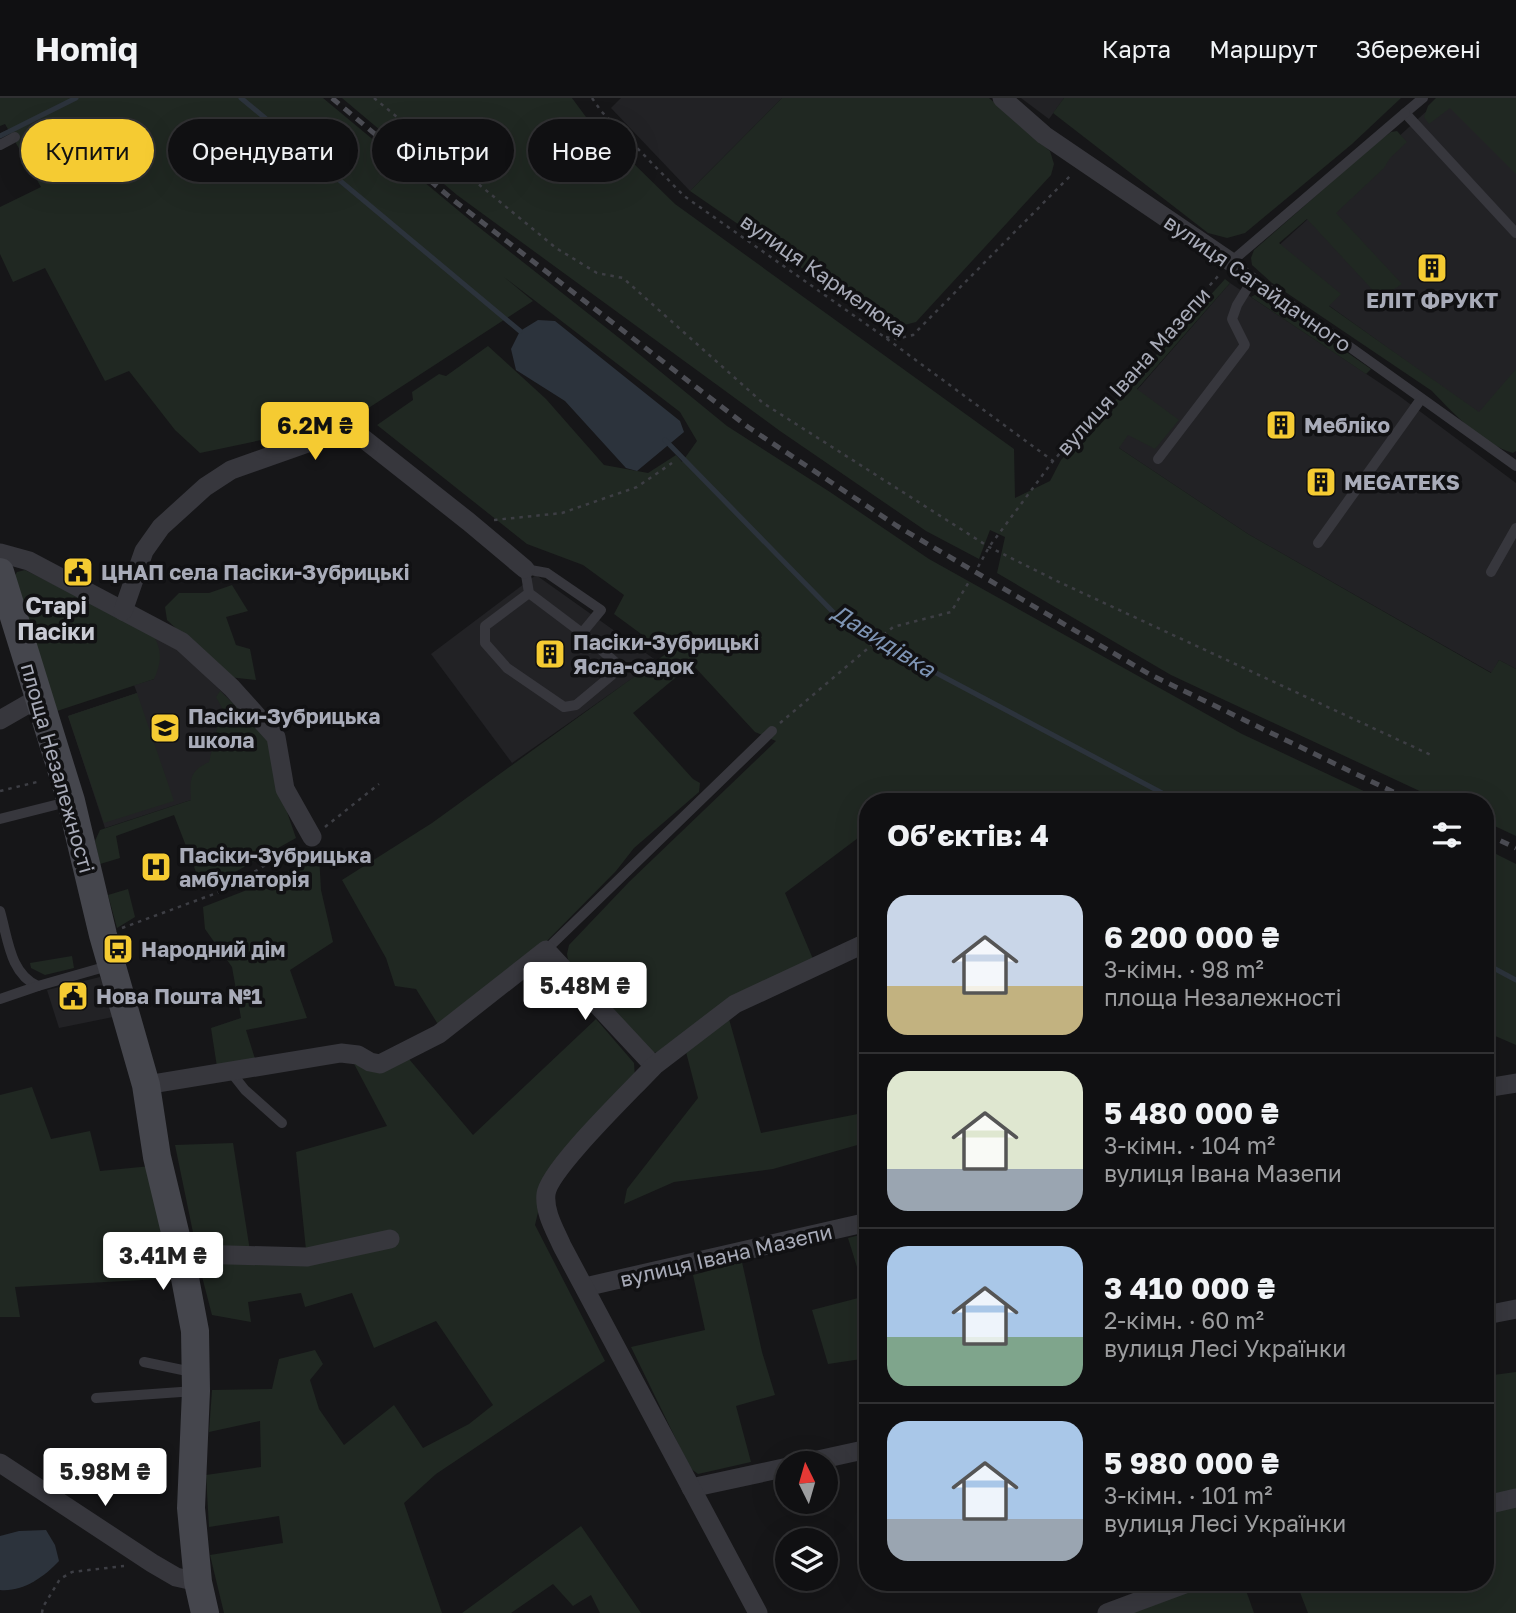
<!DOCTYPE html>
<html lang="uk">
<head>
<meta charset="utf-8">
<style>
	:root { --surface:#101012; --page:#19191b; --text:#f1f3f6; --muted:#9c9d9f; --line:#303032; --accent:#f5cb32 }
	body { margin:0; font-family:"Golos Text",sans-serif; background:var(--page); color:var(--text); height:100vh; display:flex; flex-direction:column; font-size:26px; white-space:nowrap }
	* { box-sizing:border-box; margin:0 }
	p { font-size:23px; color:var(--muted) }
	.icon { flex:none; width:38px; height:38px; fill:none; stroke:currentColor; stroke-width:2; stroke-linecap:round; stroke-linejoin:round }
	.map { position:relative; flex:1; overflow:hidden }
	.panel { position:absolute; left:859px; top:695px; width:635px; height:798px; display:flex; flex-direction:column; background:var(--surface); border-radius:28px; box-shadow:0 7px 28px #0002,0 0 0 2px var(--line) }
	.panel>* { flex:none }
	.hud { position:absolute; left:21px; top:21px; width:665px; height:63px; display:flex; gap:14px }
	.needle { width:46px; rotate:355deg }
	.tools { position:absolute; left:775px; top:1353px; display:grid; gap:14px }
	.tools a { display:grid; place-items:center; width:63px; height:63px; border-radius:50%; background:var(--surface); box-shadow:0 7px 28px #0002,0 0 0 2px var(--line); font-size:35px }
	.price { position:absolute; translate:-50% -60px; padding:0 16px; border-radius:7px; background:#fff; color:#222; font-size:23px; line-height:46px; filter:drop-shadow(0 2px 4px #0008) }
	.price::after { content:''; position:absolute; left:50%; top:42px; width:21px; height:16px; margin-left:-10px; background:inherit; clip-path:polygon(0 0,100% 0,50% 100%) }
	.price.on { background:var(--accent); color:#111 }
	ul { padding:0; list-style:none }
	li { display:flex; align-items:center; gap:21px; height:175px; padding:0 28px }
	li+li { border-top:2px solid var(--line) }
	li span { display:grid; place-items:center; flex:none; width:196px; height:140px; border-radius:21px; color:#555 }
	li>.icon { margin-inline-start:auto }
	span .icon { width:84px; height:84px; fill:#fffc; stroke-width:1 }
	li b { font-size:30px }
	h2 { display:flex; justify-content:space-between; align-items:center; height:84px; padding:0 28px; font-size:30px }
	.pill { padding:0 24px; border-radius:32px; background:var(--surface); box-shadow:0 7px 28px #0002,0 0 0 2px var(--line); font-size:24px; line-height:63px }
	.pill.on { background:var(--accent); color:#111 }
	header { display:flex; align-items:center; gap:42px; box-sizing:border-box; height:98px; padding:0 35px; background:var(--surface); border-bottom:2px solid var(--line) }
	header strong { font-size:33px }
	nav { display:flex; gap:38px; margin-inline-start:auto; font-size:24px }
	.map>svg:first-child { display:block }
	.built { fill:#222225 }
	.green { fill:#202822 }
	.water { fill:#2c333c }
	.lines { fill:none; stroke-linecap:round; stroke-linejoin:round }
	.stream { stroke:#2c333c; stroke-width:5 }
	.path { stroke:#3d3e44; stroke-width:2.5; stroke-dasharray:3.5 5; stroke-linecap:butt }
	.service { stroke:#37373d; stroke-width:10 }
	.minor { stroke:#37373d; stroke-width:19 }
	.secondary { stroke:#45464d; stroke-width:28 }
	.rail { stroke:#4c4d54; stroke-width:5; stroke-dasharray:9 7; stroke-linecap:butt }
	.labels { text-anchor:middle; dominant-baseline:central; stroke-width:7; stroke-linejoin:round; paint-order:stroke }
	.street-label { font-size:21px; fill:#a8abb8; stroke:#111113 }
	.poi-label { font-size:21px; font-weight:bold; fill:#a8abb8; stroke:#111113; text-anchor:start }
	.neighbourhood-label { font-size:23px; font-weight:bold; fill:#c9cbd4; stroke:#111113 }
	.water-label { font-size:23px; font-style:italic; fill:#7e94b4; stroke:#111113 }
</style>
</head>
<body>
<header>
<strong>Homiq</strong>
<nav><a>Карта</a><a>Маршрут</a><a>Збережені</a></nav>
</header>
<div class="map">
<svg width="1516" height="1515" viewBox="0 0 1516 1515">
	<rect width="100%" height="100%" fill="#161618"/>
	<g class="built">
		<path d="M621 0H782L690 93 611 10Z"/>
		<path d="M1021 0H1064L1049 21Z"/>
		<path d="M1441 0 1516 60V342L1264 161Z"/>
		<path d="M1230 185 1398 297 1516 385V571L1499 562 1492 575 1248 436 1119 350 1137 292Z"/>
		<path d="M536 477 657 563 512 665 431 556Z"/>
		<path d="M153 536 177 550 271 642 191 702 105 730 68 618 137 595 134 587 154 581Z"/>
		<path d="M100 879 118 918 59 930 47 892Z"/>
	</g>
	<g class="green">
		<path d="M0 0H323L471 123 623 243 727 328 830 394 929 461 1242 636 1385 703 868 704V764L858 740 785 795 813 861 660 955 649 954 569 867 567 856 569 847 629 784 776 643 755 634 692 566 633 615 693 681 700 685 699 694 634 750 616 773 542 848 439 928 416 891 395 888 386 860 342 782 432 725 667 555 614 516 624 497 583 467 527 446 377 327 413 302 412 294 439 276 446 278 488 248 546 301 604 367 648 375 676 357 682 364 697 343 680 314 504 179 533 203 347 324 200 355 175 332 129 273 105 283 45 170 13 184 0 156V109L41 89 5 26 0 28Z"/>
		<path d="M342 0H572L586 19 675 106 1014 351 1015 400 1050 383 1061 362 1225 181 1230 185 1137 291 1179 322 1155 351 1128 337 1119 350 1248 436 1491 575 1499 562 1516 571V738L1486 724V704L1441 703 1171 577 997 475 1005 439 990 432 979 461 926 433 780 333 457 97Z"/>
		<path d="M782 0H989L1050 53 1054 66 1051 77 916 224 896 229 877 222 690 93Z"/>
		<path d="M1064 0H1401L1352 46 1245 135 1227 140 1208 135 1053 15Z"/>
		<path d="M1436 0H1516V76L1450 10 1429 26 1424 19 1428 8Z"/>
		<path d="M1397 33 1407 44 1390 60 1384 70 1336 115 1402 186 1380 200 1307 121 1279 145 1341 196 1329 208 1479 314 1516 271V353L1513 355C1481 345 1454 316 1432 293L1272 185 1252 167 1251 160 1254 152 1376 45 1391 34Z"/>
		<path d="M1260 194 1371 271 1366 276 1251 199Z"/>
		<path d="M25 472 153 536C162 553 162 563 154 581L57 613 14 479 17 474Z"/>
		<path d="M232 487 248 513 226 519 236 547 250 551 256 582 228 579 167 522 165 509 179 495H209Z"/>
		<path d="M220 593 271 642 277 685 296 740 203 792 174 717 116 738 120 760 100 766 95 743 100 732 191 702C190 682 189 673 209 664L222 610 216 599Z"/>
		<path d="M137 595 174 703 104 725 68 618Z"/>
		<path d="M1486 751 1516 766V947L1486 934Z"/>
		<path d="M319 757 321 792 333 844 290 872 307 920 246 932 256 964 217 969 211 930 241 920 232 869 205 831 203 809 273 782Z"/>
		<path d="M128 791 135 819 117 830 108 797Z"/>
		<path d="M72 858 74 870 45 877 31 870 30 865Z"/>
		<path d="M596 921 634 965 635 979 548 1072 535 1127 605 1263 436 1376 404 1405 442 1515H224L210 1457 283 1445 279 1418 209 1429 206 1377 261 1369 260 1323 209 1334 212 1292 272 1291 279 1261 315 1252 323 1266 310 1282 319 1311 344 1347 394 1307 423 1350 469 1326 493 1307 436 1223 374 1250 352 1195 305 1209 301 1195 248 1204 251 1224 212 1217 198 1163 306 1152 296 1054 387 1028 352 962 409 961 473 1037Z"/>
		<path d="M729 921 761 1035 868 1014V1044L773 1071 674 1084 624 1106 627 1091 698 1000 686 954Z"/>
		<path d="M32 989 51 1041 90 1033 100 1073 151 1068 179 1180 15 1189 20 1219H0V997Z"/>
		<path d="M233 1045 250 1153 196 1149 175 1047Z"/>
		<path d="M868 1135V1260L828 1266 812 1212 866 1198 848 1140Z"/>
		<path d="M742 1164 762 1254 775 1297 736 1308 751 1364 698 1376 690 1370 631 1249 705 1232 693 1177Z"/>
		<path d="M1516 1274V1394L1486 1401V1278Z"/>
		<path d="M1516 1408V1515H1308L1296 1484H1486V1413Z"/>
		<path d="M581 1428 641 1515H600L591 1497 573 1508 553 1486 511 1515H462Z"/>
		<path d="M1212 1484H1243L1254 1515H1124Z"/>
	</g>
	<g class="water">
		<path d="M538 222 555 223 680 323 684 334 637 373 626 370 565 303 516 272 511 251 520 233Z"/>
		<path d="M46 1432 55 1447 59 1463C44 1479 23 1494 0 1492V1438L19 1433Z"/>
	</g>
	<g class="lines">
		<g class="stream">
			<path d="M241 0 520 233"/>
			<path d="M0 38 76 0"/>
			<path d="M665 342 836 517 876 543 1179 704"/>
			<path d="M1486 866 1516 882"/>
		</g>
		<g class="path">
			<path d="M374 0 556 150 597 175 623 180 763 305 989 449 1059 484 1431 657"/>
			<path d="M592 0 601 13 684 98 883 238 1053 363"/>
			<path d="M886 239 896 241 913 237 1071 77"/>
			<path d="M494 422 562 415 637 389 672 365"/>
			<path d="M978 469 989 449 1053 363 1219 177"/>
			<path d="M780 625 893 529 951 514 970 482"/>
			<path d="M0 693 41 683"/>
			<path d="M325 729 379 686"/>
			<path d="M122 830 222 793 296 749"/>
			<path d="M42 1515 43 1509 60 1481 72 1474 124 1468"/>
		</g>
		<g class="service">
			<path d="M1423 0 1405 15 1516 135"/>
			<path d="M1405 15 1231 164 1516 368"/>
			<path d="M0 47 15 39"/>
			<path d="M1158 361 1245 247 1232 221 1237 207 1253 181"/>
			<path d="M1318 445 1421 301"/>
			<path d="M1491 474 1516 430"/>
			<path d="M529 495 485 528V545L507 570 564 609 576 607 612 577 615 564 582 535 529 495 525 471 547 475 601 512 582 535"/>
			<path d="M0 721 67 704"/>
			<path d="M0 813C8 841 10 876 38 888"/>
			<path d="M546 852 772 633"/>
			<path d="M0 901 38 888 108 868"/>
			<path d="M230 973 245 992 282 1025"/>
			<path d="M144 1264 192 1274"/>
			<path d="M96 1300 195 1293"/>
		</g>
		<g class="minor">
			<path d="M1002 0 1044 37 1231 164"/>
			<path d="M0 455 29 463 182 544 232 590 276 639 285 691 312 739"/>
			<path d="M123 513 144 453 161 429 205 389 231 372 350 330 469 424 525 471"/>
			<path d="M0 622 40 599"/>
			<path d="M146 987 341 955 358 957 370 964 380 966 439 936 546 852 654 968"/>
			<path d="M1486 990 1516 985"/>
			<path d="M181 1159 193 1156 307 1159 390 1141"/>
			<path d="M585 1189 868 1124"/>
			<path d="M1486 1217 1516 1211"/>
			<path d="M0 1365 152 1465 176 1479 198 1484"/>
			<path d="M804 1365 868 1351"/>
			<path d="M691 1390 788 1369"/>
			<path d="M1486 1407 1516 1400"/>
			<path d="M758 1515 562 1148C555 1132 544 1114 546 1096 549 1071 633 991 654 968L735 906 868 844"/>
			<path d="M1107 1515 1190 1484"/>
		</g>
		<path class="secondary" d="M0 474 71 703 103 837 146 987 157 1059 181 1159 195 1233 196 1293 191 1410 198 1484 205 1515"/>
		<g class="rail">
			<path d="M332 0 452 101 748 329 897 428 1149 576 1414 704"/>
			<path d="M1486 736 1516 750"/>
		</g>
	</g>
	<defs>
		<g id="building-square" transform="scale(1.575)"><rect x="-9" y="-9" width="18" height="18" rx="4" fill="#f5cb32" stroke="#111113"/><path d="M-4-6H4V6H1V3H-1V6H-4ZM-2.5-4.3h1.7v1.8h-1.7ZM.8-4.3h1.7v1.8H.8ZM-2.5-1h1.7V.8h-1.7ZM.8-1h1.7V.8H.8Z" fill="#111"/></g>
		<g id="civic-square" transform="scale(1.575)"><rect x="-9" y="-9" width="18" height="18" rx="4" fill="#f5cb32" stroke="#111113"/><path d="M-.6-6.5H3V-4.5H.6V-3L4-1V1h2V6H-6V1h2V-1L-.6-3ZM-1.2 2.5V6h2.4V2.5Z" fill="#111"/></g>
		<g id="school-square" transform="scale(1.575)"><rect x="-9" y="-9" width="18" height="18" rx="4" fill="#f5cb32" stroke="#111113"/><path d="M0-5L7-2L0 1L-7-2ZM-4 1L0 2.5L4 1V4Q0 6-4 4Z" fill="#111"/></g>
		<g id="hospital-square" transform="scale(1.575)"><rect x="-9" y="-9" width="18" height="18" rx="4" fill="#f5cb32" stroke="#111113"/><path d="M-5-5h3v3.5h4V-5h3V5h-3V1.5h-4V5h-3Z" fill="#111"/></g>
		<g id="bus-square" transform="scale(1.575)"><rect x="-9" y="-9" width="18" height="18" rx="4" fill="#f5cb32" stroke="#111113"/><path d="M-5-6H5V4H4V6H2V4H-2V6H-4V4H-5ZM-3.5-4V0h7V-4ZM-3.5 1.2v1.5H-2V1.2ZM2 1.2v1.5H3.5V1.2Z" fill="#111"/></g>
	</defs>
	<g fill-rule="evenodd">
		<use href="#building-square" x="1432" y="170"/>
		<use href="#building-square" x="1281" y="327"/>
		<use href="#building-square" x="1321" y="384"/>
		<use href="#civic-square" x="78" y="474"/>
		<use href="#building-square" x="550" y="556"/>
		<use href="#school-square" x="165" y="630"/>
		<use href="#hospital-square" x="156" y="769"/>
		<use href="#bus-square" x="118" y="851"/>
		<use href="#civic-square" x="73" y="898"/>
	</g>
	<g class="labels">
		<g class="street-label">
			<text transform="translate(824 177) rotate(35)">вулиця Кармелюка</text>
			<text transform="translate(1258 185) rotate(35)">вулиця Сагайдачного</text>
			<text transform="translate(1133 273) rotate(-48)">вулиця Івана Мазепи</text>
			<text transform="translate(58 670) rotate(74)">площа Незалежності</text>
			<text transform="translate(726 1157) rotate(-13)">вулиця Івана Мазепи</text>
		</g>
		<g class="poi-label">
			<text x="1432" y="202" text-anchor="middle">ЕЛІТ ФРУКТ</text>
			<text x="1304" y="327">Мебліко</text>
			<text x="1344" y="384">MEGATEKS</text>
			<text x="101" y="474">ЦНАП села Пасіки-Зубрицькі</text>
			<text x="573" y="544">Пасіки-Зубрицькі<tspan x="573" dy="24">Ясла-садок</tspan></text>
			<text x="188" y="618">Пасіки-Зубрицька<tspan x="188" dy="24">школа</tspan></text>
			<text x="179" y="757">Пасіки-Зубрицька<tspan x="179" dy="24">амбулаторія</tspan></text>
			<text x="141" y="851">Народний дім</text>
			<text x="96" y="898">Нова Пошта №1</text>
		</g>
		<g class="neighbourhood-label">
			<text x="56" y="507">Старі<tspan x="56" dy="26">Пасіки</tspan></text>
		</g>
		<g class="water-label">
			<text transform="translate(884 542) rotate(32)">Давидівка</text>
		</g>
	</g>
</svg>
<div class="tools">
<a><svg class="needle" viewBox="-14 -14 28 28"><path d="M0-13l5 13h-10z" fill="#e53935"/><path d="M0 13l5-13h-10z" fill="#9c9d9f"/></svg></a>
<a><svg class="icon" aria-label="layers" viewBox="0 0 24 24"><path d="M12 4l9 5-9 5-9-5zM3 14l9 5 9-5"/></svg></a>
</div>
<b class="price on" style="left:315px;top:364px">6.2M ₴</b>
<b class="price" style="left:585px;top:924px">5.48M ₴</b>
<b class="price" style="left:163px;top:1194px">3.41M ₴</b>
<b class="price" style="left:105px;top:1410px">5.98M ₴</b>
<div class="hud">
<a class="pill on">Купити</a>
<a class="pill">Орендувати</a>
<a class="pill">Фільтри</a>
<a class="pill">Нове</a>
</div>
<section class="panel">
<h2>Об’єктів: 4<svg class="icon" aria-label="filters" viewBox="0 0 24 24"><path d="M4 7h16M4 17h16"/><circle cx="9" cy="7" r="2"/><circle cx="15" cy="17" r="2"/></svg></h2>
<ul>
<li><span style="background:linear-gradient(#c9d6e8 65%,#c2b280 0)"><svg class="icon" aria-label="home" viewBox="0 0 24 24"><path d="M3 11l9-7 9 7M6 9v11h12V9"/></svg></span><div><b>6 200 000 ₴</b><p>3-кімн. · 98 m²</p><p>площа Незалежності</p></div></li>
<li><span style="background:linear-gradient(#dfe7d0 70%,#9aa5b1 0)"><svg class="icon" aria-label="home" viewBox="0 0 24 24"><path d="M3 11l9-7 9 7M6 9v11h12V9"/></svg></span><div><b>5 480 000 ₴</b><p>3-кімн. · 104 m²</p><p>вулиця Івана Мазепи</p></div></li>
<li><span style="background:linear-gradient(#a9c7e8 65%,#7fa58c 0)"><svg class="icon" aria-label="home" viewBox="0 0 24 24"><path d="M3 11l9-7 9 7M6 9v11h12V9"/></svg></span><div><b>3 410 000 ₴</b><p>2-кімн. · 60 m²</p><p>вулиця Лесі Українки</p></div></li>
<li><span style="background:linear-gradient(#a9c7e8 70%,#9aa5b1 0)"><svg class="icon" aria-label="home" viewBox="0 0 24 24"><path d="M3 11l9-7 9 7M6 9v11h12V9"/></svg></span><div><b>5 980 000 ₴</b><p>3-кімн. · 101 m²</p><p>вулиця Лесі Українки</p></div></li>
</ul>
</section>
</div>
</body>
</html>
